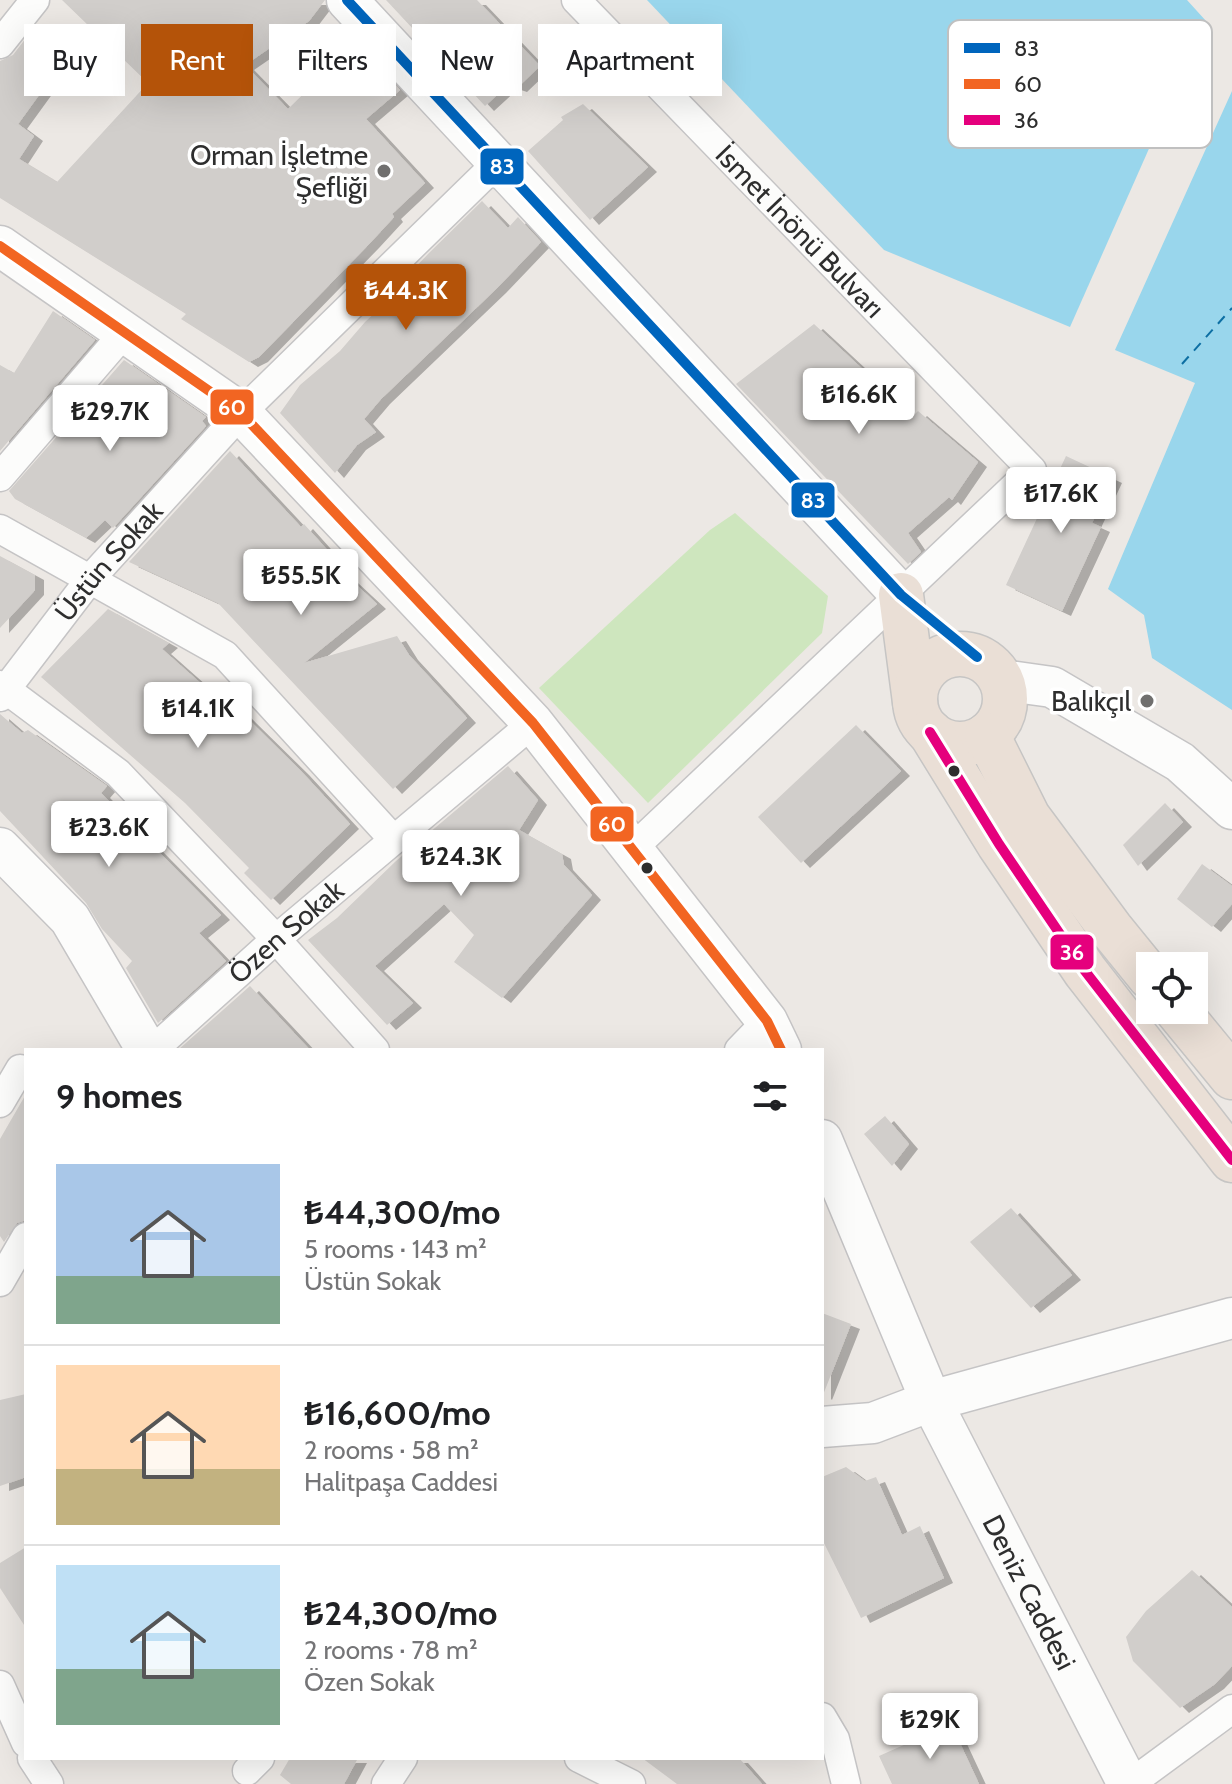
<!DOCTYPE html>
<html lang="en">
<head>
<meta charset="utf-8">
<style>
	:root { --surface:#fff; --page:#f6f6f6; --text:#202124; --muted:#757577; --line:#e0e0e0; --accent:#b45309 }
	body { margin:0; font-family:Cabin,sans-serif; background:var(--page); color:var(--text); height:100vh; display:flex; flex-direction:column; font-size:30px; white-space:nowrap }
	* { box-sizing:border-box; margin:0 }
	p { font-size:26px; color:var(--muted) }
	.icon { flex:none; width:44px; height:44px; fill:none; stroke:currentColor; stroke-width:2; stroke-linecap:round; stroke-linejoin:round }
	.map { position:relative; flex:1; overflow:hidden }
	.sheet { position:absolute; left:24px; top:1048px; width:800px; height:712px; display:flex; flex-direction:column; background:var(--surface); border-radius:0px; box-shadow:0 8px 32px #0002 }
	.sheet>* { flex:none }
	.top-card { position:absolute; left:24px; top:24px; width:800px; height:72px; display:flex; gap:16px }
	.controls { position:absolute; left:1136px; top:952px; display:grid; gap:16px }
	.controls a { display:grid; place-items:center; width:72px; height:72px; border-radius:0px; background:var(--surface); box-shadow:0 8px 32px #0002; font-size:40px }
	.price { position:absolute; translate:-50% -68px; padding:0 18px; border-radius:8px; background:#fff; color:#222; font-size:26px; line-height:52px; filter:drop-shadow(0 2px 4px #0008) }
	.price::after { content:''; position:absolute; left:50%; top:48px; width:24px; height:18px; margin-left:-12px; background:inherit; clip-path:polygon(0 0,100% 0,50% 100%) }
	.price.on { background:var(--accent); color:#fff }
	ul { padding:0; list-style:none }
	li { display:flex; align-items:center; gap:24px; height:200px; padding:0 32px }
	li+li { border-top:2px solid var(--line) }
	li span { display:grid; place-items:center; flex:none; width:224px; height:160px; border-radius:0px; color:#555 }
	li>.icon { margin-inline-start:auto }
	span .icon { width:96px; height:96px; fill:#fffc; stroke-width:1 }
	li b { font-size:34px }
	h2 { display:flex; justify-content:space-between; align-items:center; height:96px; padding:0 32px; font-size:34px }
	.tag { padding:0 28px; border-radius:0px; background:var(--surface); box-shadow:0 8px 32px #0002; font-size:28px; line-height:72px }
	.tag.on { background:var(--accent); color:#fff }
	.map>svg:first-child { display:block }
	.green { fill:#cee6be }
	.water { fill:#99d6ec }
	.pier { fill:#ece8e4 }
	.lines { fill:none; stroke-linecap:round; stroke-linejoin:round }
	.ferry { stroke:#0d6fa3; stroke-width:2; stroke-dasharray:10 8; stroke-linecap:butt }
	.building { fill:#d1cecb; filter:url(#shadow) }
	.street-casing { stroke:#c5c4c5; stroke-width:31 }
	.secondary-casing { stroke:#c5c4c5; stroke-width:43 }
	.highway-casing { stroke:#c6c5c4; stroke-width:47 }
	.street { stroke:#fcfcfb; stroke-width:28 }
	.secondary { stroke:#fcfcfb; stroke-width:40 }
	.highway { stroke:#eadfd6; stroke-width:44 }
	.bus-1-casing { stroke:#fff; stroke-width:16 }
	.bus-2-casing { stroke:#fff; stroke-width:16 }
	.bus-3-casing { stroke:#fff; stroke-width:16 }
	.bus-1 { stroke:#0065bd; stroke-width:10 }
	.bus-2 { stroke:#f26522; stroke-width:10 }
	.bus-3 { stroke:#e5007d; stroke-width:10 }
	.poi-dot { fill:#706f6e; stroke:#fff; stroke-width:3 }
	.bus-dot { fill:#2e2e2e; stroke:#fff; stroke-width:3 }
	.labels { text-anchor:middle; dominant-baseline:central; stroke-width:7; stroke-linejoin:round; paint-order:stroke }
	.poi-label { font-size:28px; fill:#2e2e2e; stroke:#fff; text-anchor:end }
	.street-label { font-size:28px; fill:#2e2e2e; stroke:#fff }
	.key { fill:#fff; stroke:#c0c0c0; stroke-width:2 }
	.key-label { font-size:22px; fill:#2e2e2e }
	.line-badge { stroke:#fff; stroke-width:3 }
	.badge-label { font-size:22px; text-anchor:middle; font-weight:bold; fill:#fff }
</style>
</head>
<body>
<div class="map">
<svg width="1232" height="1784" viewBox="0 0 1232 1784">
	<defs>
		<filter id="shadow"><feDropShadow dx="9" dy="5" stdDeviation="0" flood-color="#0004"/></filter>
	</defs>
	<rect width="100%" height="100%" fill="#ece8e4"/>
	<path class="green" d="M735 513 828 596 822 633 648 803 539 688 710 530Z"/>
	<g class="water">
		<path d="M647 0H1191L1206 20 1070 327 884 250Z"/>
		<path d="M1232 91V710L1152 658 1144 615 1108 589 1195 383 1115 350Z"/>
	</g>
	<path class="pier" d="M1187 0H1196L1210 22 1128 207 1206 21Z"/>
	<g class="lines">
		<path class="ferry" d="M1182 364 1232 308"/>
	</g>
	<g class="building">
		<path d="M62 0H325L309 21 245 65 288 109 340 58 352 39 400 90 366 119 425 183 392 214 394 217 370 243 259 357 249 362 181 319 186 314 0 198V61L13 55 26 38 60 66 18 124 34 136 19 159 57 182 148 83Z"/>
		<path d="M386 0H477L540 66 518 87 509 84 485 106Z"/>
		<path d="M583 104 648 167 590 220 528 151 563 120 561 117Z"/>
		<path d="M482 201 508 228 518 217 541 242 497 288 381 399 364 419 376 432 357 445 335 473 280 413 300 385 340 351 365 322 413 277 410 273 429 253Z"/>
		<path d="M53 311 95 340 0 451V365L14 373Z"/>
		<path d="M814 324 913 416 918 411 978 462 952 500 949 497 908 533 921 552 908 564 736 384Z"/>
		<path d="M124 360 206 417 202 421 206 426 113 528 105 520 86 538 15 499 9 491Z"/>
		<path d="M230 451 301 527 304 524 338 562 335 565 377 604 304 663 397 636 409 655 467 718 393 789 218 603 129 562Z"/>
		<path d="M1066 456 1113 478 1092 523 1101 527 1062 611 1006 585Z"/>
		<path d="M0 556 35 575V590L0 628Z"/>
		<path d="M108 609 169 643 162 649 232 711 236 707 300 770 350 824 271 900 244 873 249 868 185 803 41 677Z"/>
		<path d="M0 714 22 733 28 730 107 786 101 793 221 915 199 933 226 961 158 1023 126 968 132 961 102 929 86 903 0 811Z"/>
		<path d="M856 725 901 771 801 863 758 817Z"/>
		<path d="M508 766 538 800 519 830 562 854 564 865 592 895 502 998 454 962 474 935 444 904 375 966 413 1003 387 1025 308 940 337 918 396 861Z"/>
		<path d="M1165 803 1183 822 1138 866 1123 845Z"/>
		<path d="M1202 864 1232 886V904L1212 927 1177 899Z"/>
		<path d="M250 986 310 1050H178Z"/>
		<path d="M26 1094V1220L17 1223 4 1242 0 1236V1139Z"/>
		<path d="M885 1116 909 1144 892 1166 864 1134Z"/>
		<path d="M1011 1208 1072 1275 1031 1308 970 1242Z"/>
		<path d="M822 1313 851 1324 823 1395 822 1394Z"/>
		<path d="M26 1394V1477L0 1486V1400Z"/>
		<path d="M846 1467 865 1481 876 1477 902 1535 920 1526 944 1578 861 1618 822 1539V1477Z"/>
		<path d="M26 1547V1628L0 1588V1563Z"/>
		<path d="M1192 1570 1232 1607V1666L1215 1684 1180 1708 1133 1661 1126 1637 1146 1611Z"/>
		<path d="M951 1724 979 1784H892L879 1756Z"/>
		<path d="M290 1758H358L344 1784H291L280 1775Z"/>
		<path d="M642 1758H739L762 1784H677Z"/>
	</g>
	<g class="lines">
		<g class="street-casing">
			<g id="street">
				<path id="s1" d="M576 0 1032 470 631 850"/>
				<path d="M0 44 35 0"/>
				<path d="M0 477 124 333"/>
				<path d="M0 529 225 655 393 839"/>
				<path d="M0 685 118 773 276 939 375 1050"/>
				<path id="s2" d="M0 697 91 578 241 413 498 162"/>
				<path id="s3" d="M153 1050 276 939 533 723"/>
				<path d="M739 1050 767 1021"/>
				<path d="M0 1103 20 1069 26 1073"/>
				<path d="M0 1282 26 1237"/>
				<path d="M0 1685 26 1743"/>
				<path d="M822 1717 835 1739 846 1784"/>
				<path d="M32 1758 49 1784"/>
				<path d="M579 1758 631 1784"/>
				<path d="M247 1771 260 1758"/>
				<path d="M386 1784 403 1758"/>
				<path d="M1130 1784 1232 1709"/>
			</g>
		</g>
		<g class="secondary-casing">
			<g id="secondary">
				<path d="M347 0 901 595"/>
				<path d="M0 246 241 413 533 723 767 1021 781 1050"/>
				<path d="M1001 680 1052 687 1180 762 1232 809"/>
				<path d="M0 848 70 919 147 1050"/>
				<path id="s4" d="M822 1140 931 1401 1128 1784"/>
				<path d="M822 1427 873 1423 931 1401 1232 1318"/>
			</g>
		</g>
		<g class="highway-casing">
			<g id="highway">
				<path d="M901 595 915 702"/>
				<circle cx="960" cy="699" r="45"/>
				<path d="M930 732 999 844 1085 971 1232 1160"/>
				<path d="M987 735 1028 817 1111 929 1150 977"/>
				<path d="M1177 1010 1232 1077"/>
			</g>
		</g>
		<use href="#street" class="street"/>
		<use href="#secondary" class="secondary"/>
		<use href="#highway" class="highway"/>
		<g class="bus-1-casing">
			<path id="bus-1" d="M347 0 901 595 977 657"/>
		</g>
		<g class="bus-2-casing">
			<path id="bus-2" d="M0 246 241 413 533 723 767 1021 781 1050"/>
		</g>
		<g class="bus-3-casing">
			<path id="bus-3" d="M930 732 999 844 1085 971 1232 1160"/>
		</g>
		<use href="#bus-1" class="bus-1"/>
		<use href="#bus-2" class="bus-2"/>
		<use href="#bus-3" class="bus-3"/>
	</g>
	<g class="poi-dot">
		<circle cx="384" cy="171" r="8"/>
		<circle cx="1147" cy="701" r="8"/>
	</g>
	<g class="bus-dot">
		<circle cx="954" cy="771" r="7"/>
		<circle cx="647" cy="868" r="7"/>
	</g>
	<g class="labels">
		<g class="poi-label">
			<text x="368" y="155">Orman İşletme<tspan x="368" dy="32">Şefliği</tspan></text>
			<text x="1131" y="701">Balıkçıl</text>
		</g>
		<g class="street-label">
			<text stroke="none"><textPath href="#s1" startOffset="322">İsmet İnönü Bulvarı</textPath></text>
			<text stroke="none"><textPath href="#s2" startOffset="174">Üstün Sokak</textPath></text>
			<text stroke="none"><textPath href="#s3" startOffset="178">Özen Sokak</textPath></text>
			<text stroke="none"><textPath href="#s4" startOffset="498">Deniz Caddesi</textPath></text>
		</g>
	</g>
	<rect x="948" y="20" width="264" height="128" rx="12" class="key"/>
	<rect x="964" y="43" width="36" height="10" fill="#0065bd"/>
	<rect x="964" y="79" width="36" height="10" fill="#f26522"/>
	<rect x="964" y="115" width="36" height="10" fill="#e5007d"/>
	<g class="key-label">
		<text x="1014" y="56">83</text>
		<text x="1014" y="92">60</text>
		<text x="1014" y="128">36</text>
	</g>
	<g class="line-badge">
		<rect x="479" y="147" width="46" height="39" rx="8" fill="#0065bd"/>
		<rect x="209" y="388" width="46" height="38" rx="8" fill="#f26522"/>
		<rect x="790" y="481" width="46" height="38" rx="8" fill="#0065bd"/>
		<rect x="589" y="805" width="46" height="38" rx="8" fill="#f26522"/>
		<rect x="1049" y="933" width="46" height="38" rx="8" fill="#e5007d"/>
	</g>
	<g class="badge-label">
		<text x="502" y="174">83</text>
		<text x="232" y="415">60</text>
		<text x="813" y="508">83</text>
		<text x="612" y="832">60</text>
		<text x="1072" y="960">36</text>
	</g>
</svg>
<div class="controls">
<a><svg class="icon" aria-label="locate" viewBox="0 0 24 24"><circle cx="12" cy="12" r="6"/><path d="M12 2v4M12 18v4M2 12h4M18 12h4"/></svg></a>
</div>
<b class="price on" style="left:406px;top:332px">₺44.3K</b>
<b class="price" style="left:859px;top:436px">₺16.6K</b>
<b class="price" style="left:110px;top:453px">₺29.7K</b>
<b class="price" style="left:1061px;top:535px">₺17.6K</b>
<b class="price" style="left:301px;top:617px">₺55.5K</b>
<b class="price" style="left:198px;top:750px">₺14.1K</b>
<b class="price" style="left:109px;top:869px">₺23.6K</b>
<b class="price" style="left:461px;top:898px">₺24.3K</b>
<b class="price" style="left:930px;top:1761px">₺29K</b>
<div class="top-card">
<a class="tag">Buy</a>
<a class="tag on">Rent</a>
<a class="tag">Filters</a>
<a class="tag">New</a>
<a class="tag">Apartment</a>
</div>
<section class="sheet">
<h2>9 homes<svg class="icon" aria-label="filters" viewBox="0 0 24 24"><path d="M4 7h16M4 17h16"/><circle cx="9" cy="7" r="2"/><circle cx="15" cy="17" r="2"/></svg></h2>
<ul>
<li><span style="background:linear-gradient(#a9c7e8 70%,#7fa58c 0)"><svg class="icon" aria-label="home" viewBox="0 0 24 24"><path d="M3 11l9-7 9 7M6 9v11h12V9"/></svg></span><div><b>₺44,300/mo</b><p>5 rooms · 143 m²</p><p>Üstün Sokak</p></div></li>
<li><span style="background:linear-gradient(#ffd9b3 65%,#c2b280 0)"><svg class="icon" aria-label="home" viewBox="0 0 24 24"><path d="M3 11l9-7 9 7M6 9v11h12V9"/></svg></span><div><b>₺16,600/mo</b><p>2 rooms · 58 m²</p><p>Halitpaşa Caddesi</p></div></li>
<li><span style="background:linear-gradient(#bfe0f5 65%,#7fa58c 0)"><svg class="icon" aria-label="home" viewBox="0 0 24 24"><path d="M3 11l9-7 9 7M6 9v11h12V9"/></svg></span><div><b>₺24,300/mo</b><p>2 rooms · 78 m²</p><p>Özen Sokak</p></div></li>
</ul>
</section>
</div>
</body>
</html>
